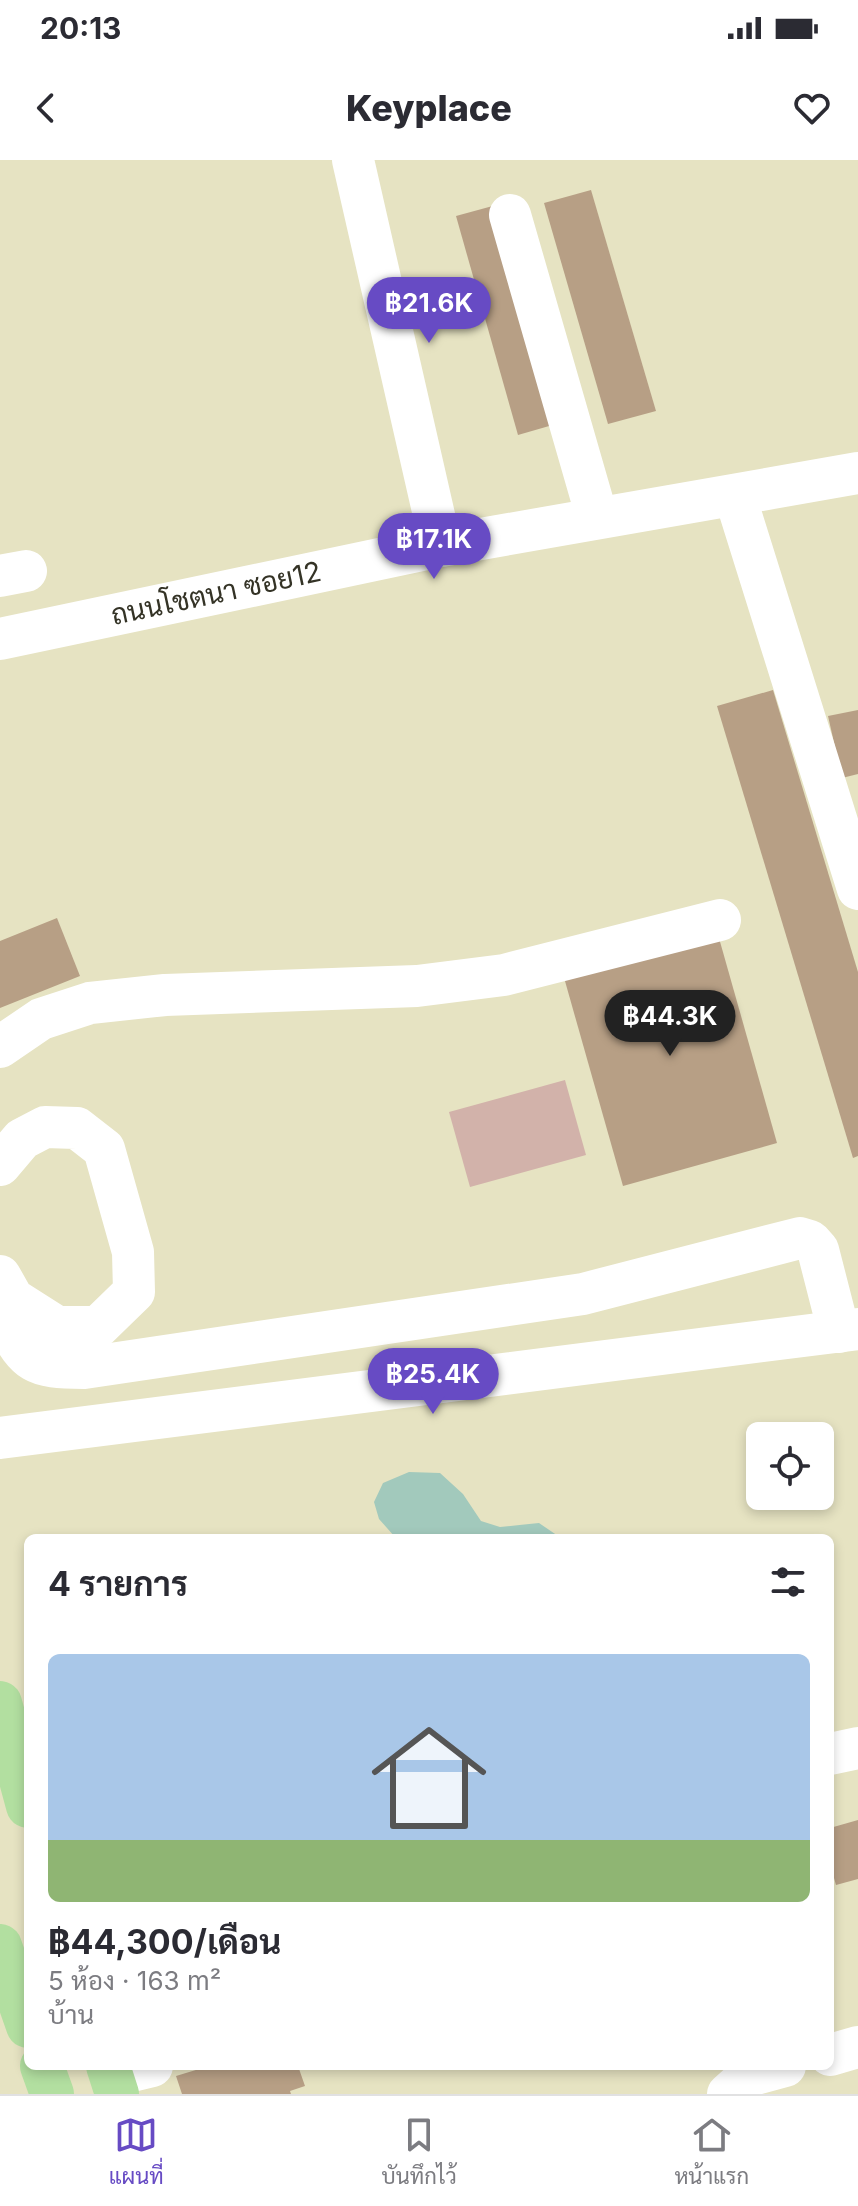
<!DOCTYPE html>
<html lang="th">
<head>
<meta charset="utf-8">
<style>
	:root { --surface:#fff; --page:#f2f2f3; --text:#2b2b33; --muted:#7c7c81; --line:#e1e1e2; --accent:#674bc4 }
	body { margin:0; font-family:Inter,Sarabun,sans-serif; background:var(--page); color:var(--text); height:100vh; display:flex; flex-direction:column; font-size:30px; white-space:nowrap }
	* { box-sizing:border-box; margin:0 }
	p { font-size:26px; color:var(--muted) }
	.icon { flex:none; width:44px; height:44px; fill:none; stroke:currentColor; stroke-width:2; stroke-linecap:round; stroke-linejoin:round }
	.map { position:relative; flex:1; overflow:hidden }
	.sheet { position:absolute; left:24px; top:1374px; width:810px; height:536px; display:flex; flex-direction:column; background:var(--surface); border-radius:12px; box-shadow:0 4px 12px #0003 }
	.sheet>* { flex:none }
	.controls { position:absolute; left:746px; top:1262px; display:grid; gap:16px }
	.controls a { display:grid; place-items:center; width:88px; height:88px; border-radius:12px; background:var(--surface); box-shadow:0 4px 12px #0003; font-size:40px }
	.price { position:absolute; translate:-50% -68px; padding:0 18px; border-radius:28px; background:var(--accent); color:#fff; font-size:26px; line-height:52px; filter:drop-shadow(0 2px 4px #0008) }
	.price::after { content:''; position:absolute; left:50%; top:48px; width:24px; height:18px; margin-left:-12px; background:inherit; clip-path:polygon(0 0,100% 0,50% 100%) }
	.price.current { background:#222; color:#fff }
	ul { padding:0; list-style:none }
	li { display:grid; align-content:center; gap:16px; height:424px; padding:0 24px }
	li+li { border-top:2px solid var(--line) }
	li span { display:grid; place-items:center; height:248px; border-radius:12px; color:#555 }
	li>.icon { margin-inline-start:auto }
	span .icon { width:144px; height:144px; fill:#fffc; stroke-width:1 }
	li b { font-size:34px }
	h2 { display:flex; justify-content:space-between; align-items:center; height:96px; padding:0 24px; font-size:34px }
	.status { display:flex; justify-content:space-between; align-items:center; height:56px; padding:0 40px; background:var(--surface); direction:ltr }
	.status svg { height:22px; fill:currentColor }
	header { display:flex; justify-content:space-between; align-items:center; height:104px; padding:0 24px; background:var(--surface); font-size:36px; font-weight:800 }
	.menu { display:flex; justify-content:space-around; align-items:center; height:112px; border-top:2px solid var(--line); background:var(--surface); font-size:22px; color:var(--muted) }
	.menu a { display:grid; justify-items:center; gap:4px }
	.menu .current { color:var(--accent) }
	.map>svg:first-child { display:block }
	.green { fill:#d2b2aa }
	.water { fill:#a2c9bc }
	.building { fill:#b79f85 }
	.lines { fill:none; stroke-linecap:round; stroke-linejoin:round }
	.minor { stroke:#fff; stroke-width:42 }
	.major { stroke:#b2dfa0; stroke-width:44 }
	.labels { text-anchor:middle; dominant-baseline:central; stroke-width:6; stroke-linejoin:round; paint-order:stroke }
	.street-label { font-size:28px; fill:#343326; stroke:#fff }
</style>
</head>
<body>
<div class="status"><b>20:13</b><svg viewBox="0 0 49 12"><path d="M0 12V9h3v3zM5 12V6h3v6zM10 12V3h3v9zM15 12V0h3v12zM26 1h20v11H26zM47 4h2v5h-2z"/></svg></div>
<header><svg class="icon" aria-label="back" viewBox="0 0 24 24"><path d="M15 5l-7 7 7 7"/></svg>Keyplace<svg class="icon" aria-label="heart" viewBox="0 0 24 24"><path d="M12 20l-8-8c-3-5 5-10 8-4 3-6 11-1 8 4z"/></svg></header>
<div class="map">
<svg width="858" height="1934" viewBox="0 0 858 1934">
	<rect width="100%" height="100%" fill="#e6e3c2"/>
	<path class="green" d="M565 920 586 995 470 1027 449 952Z"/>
	<path class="water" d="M409 1312 440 1313 463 1334 481 1361 500 1367 539 1363 561 1378 395 1377 379 1359 374 1342 383 1323Z"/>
	<g class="building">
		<path d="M591 30 656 251 608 264 544 43Z"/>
		<path d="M500 44 563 262 518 275 456 56Z"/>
		<path d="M773 530 858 812V996L853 998 717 546Z"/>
		<path d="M858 550V614L842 618 828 556Z"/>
		<path d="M57 758 80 816 0 848V781Z"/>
		<path d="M717 771 777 983 623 1026 563 814Z"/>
		<path d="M858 1660V1719L836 1725 830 1704V1668Z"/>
		<path d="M209 1906H298L305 1926 290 1931 291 1934H182L176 1916Z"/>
	</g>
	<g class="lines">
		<g class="minor">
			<path d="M353 0 441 386"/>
			<path d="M510 55 597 357"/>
			<path d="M735 336 858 729"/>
			<path d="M0 416 26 411"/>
			<path d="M0 479 441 386 858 313"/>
			<path d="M0 887 41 859 90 843 165 835 417 826 504 815 720 760"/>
			<path d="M0 1005 22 979 45 967 77 968 104 989 133 1092 134 1132 98 1167H57L13 1139 0 1116"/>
			<path d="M0 1155C28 1201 27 1208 84 1208L583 1134 800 1078 810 1081 818 1090 839 1172"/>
			<path d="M0 1278 858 1169"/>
			<path d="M830 1594 858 1588"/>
			<path d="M830 1895 858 1887"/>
			<path d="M111 1916 152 1906"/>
			<path d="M728 1934 748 1916 785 1906"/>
		</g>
		<g class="major">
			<path d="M0 1543 28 1646"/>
			<path d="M0 1786 28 1866"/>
			<path d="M42 1906 52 1934"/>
			<path d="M108 1906 117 1934"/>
		</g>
	</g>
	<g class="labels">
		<g class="street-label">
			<text transform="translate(216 433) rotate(-12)">ถนนโชตนา ซอย12</text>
		</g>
	</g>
</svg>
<div class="controls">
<a><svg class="icon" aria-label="locate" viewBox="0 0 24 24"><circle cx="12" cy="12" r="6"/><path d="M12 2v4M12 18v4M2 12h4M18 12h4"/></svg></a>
</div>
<b class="price" style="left:429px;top:185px">฿21.6K</b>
<b class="price" style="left:434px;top:421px">฿17.1K</b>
<b class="price current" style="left:670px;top:898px">฿44.3K</b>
<b class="price" style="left:433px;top:1256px">฿25.4K</b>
<section class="sheet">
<h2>4 รายการ<svg class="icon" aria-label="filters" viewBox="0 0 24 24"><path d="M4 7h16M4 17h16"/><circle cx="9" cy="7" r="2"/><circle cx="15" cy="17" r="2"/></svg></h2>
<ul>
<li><span style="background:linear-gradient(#a9c7e8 75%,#8fb573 0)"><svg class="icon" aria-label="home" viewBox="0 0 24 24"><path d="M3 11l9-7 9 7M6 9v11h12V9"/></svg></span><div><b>฿44,300/เดือน</b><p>5 ห้อง · 163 m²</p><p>บ้าน</p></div></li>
</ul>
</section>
</div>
<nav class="menu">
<a class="current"><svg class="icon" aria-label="map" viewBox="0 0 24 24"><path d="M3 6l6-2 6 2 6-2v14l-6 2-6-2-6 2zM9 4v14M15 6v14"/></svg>แผนที่</a>
<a><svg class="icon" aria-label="saved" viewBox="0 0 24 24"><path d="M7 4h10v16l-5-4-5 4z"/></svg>บันทึกไว้</a>
<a><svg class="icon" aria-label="home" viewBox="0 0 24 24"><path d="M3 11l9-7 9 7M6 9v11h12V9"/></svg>หน้าแรก</a>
</nav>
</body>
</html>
